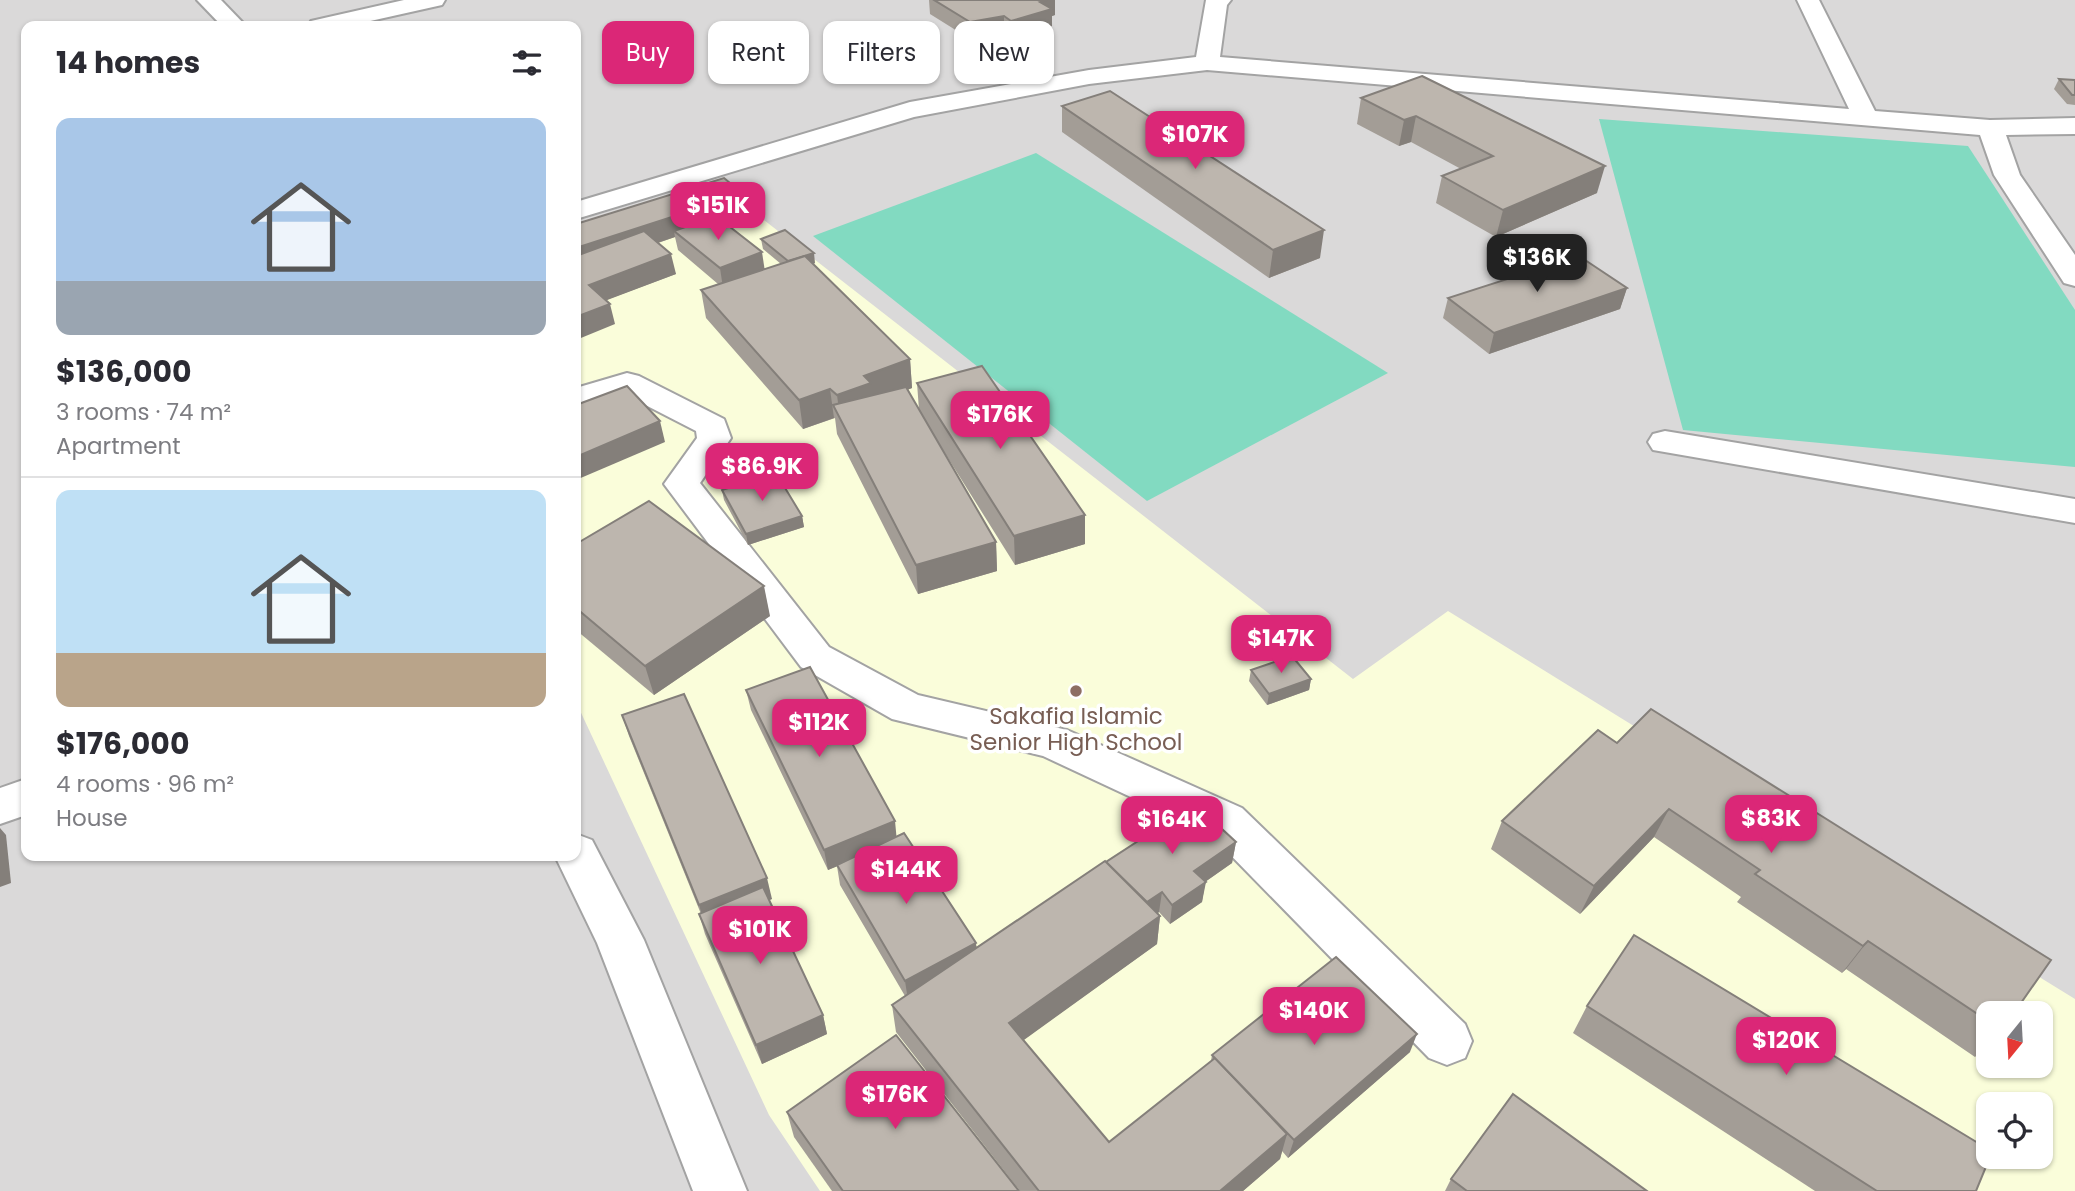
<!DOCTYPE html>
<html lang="en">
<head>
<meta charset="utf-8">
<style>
	:root { --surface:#fff; --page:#f7f7f7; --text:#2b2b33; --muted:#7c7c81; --line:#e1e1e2; --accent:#db2777 }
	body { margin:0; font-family:Poppins,sans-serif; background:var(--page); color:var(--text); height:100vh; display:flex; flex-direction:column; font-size:26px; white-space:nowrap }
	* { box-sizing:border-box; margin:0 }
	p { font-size:23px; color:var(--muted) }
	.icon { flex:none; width:38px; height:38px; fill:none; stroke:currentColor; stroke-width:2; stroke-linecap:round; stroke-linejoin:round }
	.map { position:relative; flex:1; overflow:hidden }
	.side { position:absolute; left:21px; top:21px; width:560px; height:840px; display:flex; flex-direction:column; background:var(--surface); border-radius:14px; box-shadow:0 2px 5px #0004 }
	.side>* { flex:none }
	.top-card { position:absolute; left:602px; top:21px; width:665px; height:63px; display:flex; gap:14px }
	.needle { width:46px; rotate:198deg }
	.buttons { position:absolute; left:1976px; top:1001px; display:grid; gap:14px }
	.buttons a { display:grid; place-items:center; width:77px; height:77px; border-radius:14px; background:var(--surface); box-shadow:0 2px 5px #0004; font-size:35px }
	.price { position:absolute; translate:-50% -60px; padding:0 16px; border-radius:14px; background:var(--accent); color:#fff; font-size:23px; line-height:46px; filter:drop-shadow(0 2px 4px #0008) }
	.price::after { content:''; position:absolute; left:50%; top:42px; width:21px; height:16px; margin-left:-10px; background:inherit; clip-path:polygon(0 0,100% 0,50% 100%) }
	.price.selected { background:#222; color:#fff }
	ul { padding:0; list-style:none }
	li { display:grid; align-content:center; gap:14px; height:371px; padding:0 35px }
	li+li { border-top:2px solid var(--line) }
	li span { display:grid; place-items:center; height:217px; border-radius:14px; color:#555 }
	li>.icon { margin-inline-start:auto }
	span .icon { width:126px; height:126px; fill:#fffc; stroke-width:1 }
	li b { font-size:30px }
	h2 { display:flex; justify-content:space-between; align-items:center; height:84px; padding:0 35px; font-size:30px }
	.chip { padding:0 24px; border-radius:14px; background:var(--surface); box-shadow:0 2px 5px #0004; font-size:24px; line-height:63px }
	.chip.selected { background:var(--accent); color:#fff }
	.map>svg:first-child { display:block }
	.residential { fill:#dad9d9; fill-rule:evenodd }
	.education { fill:#fafdda; fill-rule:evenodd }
	.pitch { fill:#82dac1 }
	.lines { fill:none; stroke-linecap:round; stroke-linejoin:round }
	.minor-casing { stroke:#a3a3a3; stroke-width:4 }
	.minor { fill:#fff; fill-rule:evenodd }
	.wall { fill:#a39d96 }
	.shaded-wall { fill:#847f7a }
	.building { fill:#bdb6ae; stroke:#847f7a; stroke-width:2 }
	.education-dot { fill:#8d6e63; stroke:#fff; stroke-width:2.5 }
	.labels { text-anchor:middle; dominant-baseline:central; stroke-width:7; stroke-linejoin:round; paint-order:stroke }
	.education-label { font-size:23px; fill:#785e54; stroke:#fff }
</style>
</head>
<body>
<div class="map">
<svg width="2075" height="1191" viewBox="0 0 2075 1191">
	<rect width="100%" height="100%" fill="#edeae2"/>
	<path class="residential" d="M0 0H2075V1191H0ZM26 26H576V856H26ZM1988 1013H2040V1066H1988ZM1988 1104H2040V1157H1988Z"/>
	<path class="education" d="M728 192 1353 679 1448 611 2075 999V1191H820L769 1115 576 702V242ZM1988 1013H2040V1066H1988ZM1988 1104H2040V1157H1988Z"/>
	<g class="pitch">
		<path d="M1599 119 1968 146 2075 310V467L1683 430Z"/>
		<path d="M1036 153 1388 373 1147 501 813 236Z"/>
	</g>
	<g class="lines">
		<g class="minor-casing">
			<g id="minor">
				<path d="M197 0H221L246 26H222Z"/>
				<path d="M404 0H445L442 5 348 26H308L311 21Z"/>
				<path d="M1206 0H1231L1227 5 1220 57 1849 109 1797 0H1819L1875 111 1990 120 2075 118V134L2006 135 2020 175 2075 255V286L2064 283 1994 175 1980 135 1207 70 1089 84 914 117 576 219V202L910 102 1089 70 1196 57Z"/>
				<path d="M627 373 639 376 724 419 731 438 700 483 829 647 918 695 1067 730 1242 808 1465 1024 1472 1041 1465 1058 1447 1065 1429 1058 1210 834 1043 756 892 719 801 667 664 484 697 438 696 431 624 394 576 408V388Z"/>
				<path d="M1665 431 2075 499V523L1653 450 1648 442 1653 434Z"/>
				<path d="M26 779V815L0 824V788Z"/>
				<path d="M576 834 592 840 644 940 747 1191H693L597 943 555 856H576Z"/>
			</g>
		</g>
		<use href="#minor" class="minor"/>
	</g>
	<g class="wall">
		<path d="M929 0H1055V15L1052 16V26L1012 38 1004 33 970 39 930 14Z"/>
		<path d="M1422 76 1597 193 1496 237 1436 203 1442 176 1461 169 1411 142 1399 146 1357 124 1361 98Z"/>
		<path d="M2059 79 2075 80V105L2067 104 2054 89Z"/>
		<path d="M1062 106 1320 258 1269 278 1062 132Z"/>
		<path d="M746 214 723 221 765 269 781 264 763 249 761 239 815 263 813 264 910 359 912 388 907 390 919 410 917 383 1085 515V544L1015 565 931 431 996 542 997 571 918 594 837 434 835 418 803 429 706 318 701 290 718 284 678 250 675 237 658 243 676 274 606 300 615 324 576 224Z"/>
		<path d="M1627 288 1620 309 1489 354 1443 318 1448 298Z"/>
		<path d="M722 490 802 516 804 527 748 545 724 500Z"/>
		<path d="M576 544 770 616 654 695 576 630Z"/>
		<path d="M1251 670 1311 679 1309 690 1267 705 1249 681Z"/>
		<path d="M746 690 896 837 977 947 1106 862 1236 842 1232 863 1205 882 1202 902 1170 924 1159 912 1158 913 1160 916 1157 944 1023 1040 1109 1142 1211 1061 1212 1055 1410 1052 1288 1158 1282 1151 1280 1159 1243 1191H1020L896 1032 892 1005 905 996 840 885 837 866 828 870 751 710Z"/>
		<path d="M622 715 772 899 769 900 823 1015 827 1034 762 1064 705 934 699 914H701L629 736Z"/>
		<path d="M1598 730 1988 1013V1044L1975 1057 1846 969 1842 973 1737 902 1741 897 1654 837 1580 914 1491 849 1502 821Z"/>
		<path d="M1587 1006 1976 1191H1815L1573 1033Z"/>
		<path d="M787 1112 1019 1191H832L794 1137Z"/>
		<path d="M1451 1179 1647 1191H1445Z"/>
	</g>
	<g class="shaded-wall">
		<path d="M1047 0H1055V15L1052 16V26L1012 38 1011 21 1040 2Z"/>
		<path d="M1004 16V33L970 39V22Z"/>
		<path d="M1416 116 1411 142 1399 146 1404 120Z"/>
		<path d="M1605 166 1597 193 1496 237 1503 210Z"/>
		<path d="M743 194 746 214 680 236 674 231 675 237 576 270V248Z"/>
		<path d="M1324 230 1320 258 1269 278 1273 250Z"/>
		<path d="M762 252 765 272 723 288 720 268Z"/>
		<path d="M814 253 815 263 791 272 789 262Z"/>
		<path d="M671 254 676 274 594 305 589 285Z"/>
		<path d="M1627 288 1620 309 1489 354 1494 333Z"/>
		<path d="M610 304 615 324 576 340V317Z"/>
		<path d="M910 359 912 388 873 403 840 418 837 395 864 376Z"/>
		<path d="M830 389 834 418 803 429 799 400Z"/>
		<path d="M660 421 665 442 576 480V457Z"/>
		<path d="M1085 515V544L1015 565 1014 536Z"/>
		<path d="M802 516 804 527 748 545 746 534Z"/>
		<path d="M996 542 997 571 918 594 916 565Z"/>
		<path d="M764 586 770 616 654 695 645 666Z"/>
		<path d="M1311 679 1309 690 1267 705 1269 694Z"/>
		<path d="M1669 809 1654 837 1580 914 1594 886Z"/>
		<path d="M895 821 897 842 828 870 824 850Z"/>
		<path d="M0 828 6 835 11 883 0 887Z"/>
		<path d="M1236 842 1232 863 1192 891 1194 871Z"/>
		<path d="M767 878 772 899 705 925 699 905Z"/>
		<path d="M1206 882 1202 902 1170 924 1172 905Z"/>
		<path d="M1162 892 1159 912 1143 924 1145 904Z"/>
		<path d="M1160 916 1157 944 1010 1050 1009 1023Z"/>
		<path d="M1868 941 1846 969 1842 973 1863 946Z"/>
		<path d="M976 943 978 963 908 1000 905 981Z"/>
		<path d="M823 1015 827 1034 762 1064 756 1045Z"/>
		<path d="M1417 1034 1410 1052 1288 1158 1294 1140Z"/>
		<path d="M1287 1134 1280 1159 1243 1191H1220Z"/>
	</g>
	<g class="building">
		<path d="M934 0H1047L1040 2 1052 9 1011 21 1004 16 970 22Z"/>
		<path d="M1422 76 1605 166 1503 210 1442 176 1493 156 1416 116 1404 120 1361 98Z"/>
		<path d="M2059 79 2075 80V95H2072Z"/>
		<path d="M1110 91 1324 230 1273 250 1062 106Z"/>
		<path d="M724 178 743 194 576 248V224Z"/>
		<path d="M716 216 762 252 720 268 674 231Z"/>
		<path d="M785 230 814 253 788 261 761 239Z"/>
		<path d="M644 231 671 254 589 285 610 304 576 317V256Z"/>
		<path d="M805 256 910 359 864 376 871 383 837 395 830 389 799 400 701 290Z"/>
		<path d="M1579 256 1627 288 1494 333 1448 298Z"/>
		<path d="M982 366 1085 515 1014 536 917 383Z"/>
		<path d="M627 386 660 421 576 457V405Z"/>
		<path d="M906 387 996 542 916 565 833 405Z"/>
		<path d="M776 473 802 516 746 534 722 490Z"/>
		<path d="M649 501 764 586 645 666 576 608V544Z"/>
		<path d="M1292 656 1311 679 1269 694 1251 670Z"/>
		<path d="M810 667 895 821 824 850 746 690Z"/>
		<path d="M684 694 767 878 699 905 622 715Z"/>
		<path d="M1651 709 2051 960 2014 1013H1988V1021L1868 941 1863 946 1755 874 1760 870 1669 809 1594 886 1502 821 1598 730 1617 743Z"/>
		<path d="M1195 804 1236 842 1194 871 1206 882 1172 905 1162 892 1147 902 1106 862Z"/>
		<path d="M904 833 976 943 905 981 837 865Z"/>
		<path d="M1105 861 1160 916 1009 1023 1109 1142 1215 1058 1287 1134 1220 1191H1039L892 1005Z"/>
		<path d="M763 887 823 1015 756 1045 699 914Z"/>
		<path d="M1634 935 1988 1149V1157H1990L1976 1191H1877L1587 1006Z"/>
		<path d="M1336 957 1417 1034 1294 1140 1212 1055Z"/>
		<path d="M896 1035 1019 1191H843L787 1112Z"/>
		<path d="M1513 1094 1647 1191H1467L1451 1179Z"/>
	</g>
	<circle class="education-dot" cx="1076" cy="691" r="7"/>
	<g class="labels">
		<g class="education-label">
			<text x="1076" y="716">Sakafia Islamic<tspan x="1076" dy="26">Senior High School</tspan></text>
		</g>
	</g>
</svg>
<div class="buttons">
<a><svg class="needle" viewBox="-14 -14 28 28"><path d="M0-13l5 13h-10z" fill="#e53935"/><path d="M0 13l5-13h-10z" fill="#7c7c81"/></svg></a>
<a><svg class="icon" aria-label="locate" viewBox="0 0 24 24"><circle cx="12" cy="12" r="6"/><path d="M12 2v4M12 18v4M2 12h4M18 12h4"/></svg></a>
</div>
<b class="price" style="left:1195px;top:171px">$107K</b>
<b class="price" style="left:718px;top:242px">$151K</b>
<b class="price selected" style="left:1537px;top:294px">$136K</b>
<b class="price" style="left:1000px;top:451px">$176K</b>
<b class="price" style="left:762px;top:503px">$86.9K</b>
<b class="price" style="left:1281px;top:675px">$147K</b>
<b class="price" style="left:819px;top:759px">$112K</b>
<b class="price" style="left:1771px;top:855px">$83K</b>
<b class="price" style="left:1172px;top:856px">$164K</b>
<b class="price" style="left:906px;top:906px">$144K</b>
<b class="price" style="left:760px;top:966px">$101K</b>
<b class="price" style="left:1314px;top:1047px">$140K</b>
<b class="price" style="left:1786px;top:1077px">$120K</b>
<b class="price" style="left:895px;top:1131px">$176K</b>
<div class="top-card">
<a class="chip selected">Buy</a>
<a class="chip">Rent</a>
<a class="chip">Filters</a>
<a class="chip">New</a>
</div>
<section class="side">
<h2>14 homes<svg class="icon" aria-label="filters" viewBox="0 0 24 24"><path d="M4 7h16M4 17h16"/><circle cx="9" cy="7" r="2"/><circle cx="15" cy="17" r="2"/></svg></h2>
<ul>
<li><span style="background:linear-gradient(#a9c7e8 75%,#9aa5b1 0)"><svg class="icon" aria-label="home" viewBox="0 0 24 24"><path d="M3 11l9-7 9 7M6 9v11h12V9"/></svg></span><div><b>$136,000</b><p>3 rooms · 74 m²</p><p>Apartment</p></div></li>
<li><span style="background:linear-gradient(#bfe0f5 75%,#b9a48a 0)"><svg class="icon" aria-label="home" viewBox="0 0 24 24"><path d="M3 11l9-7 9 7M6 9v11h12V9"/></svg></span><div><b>$176,000</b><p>4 rooms · 96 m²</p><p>House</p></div></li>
</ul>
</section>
</div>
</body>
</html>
